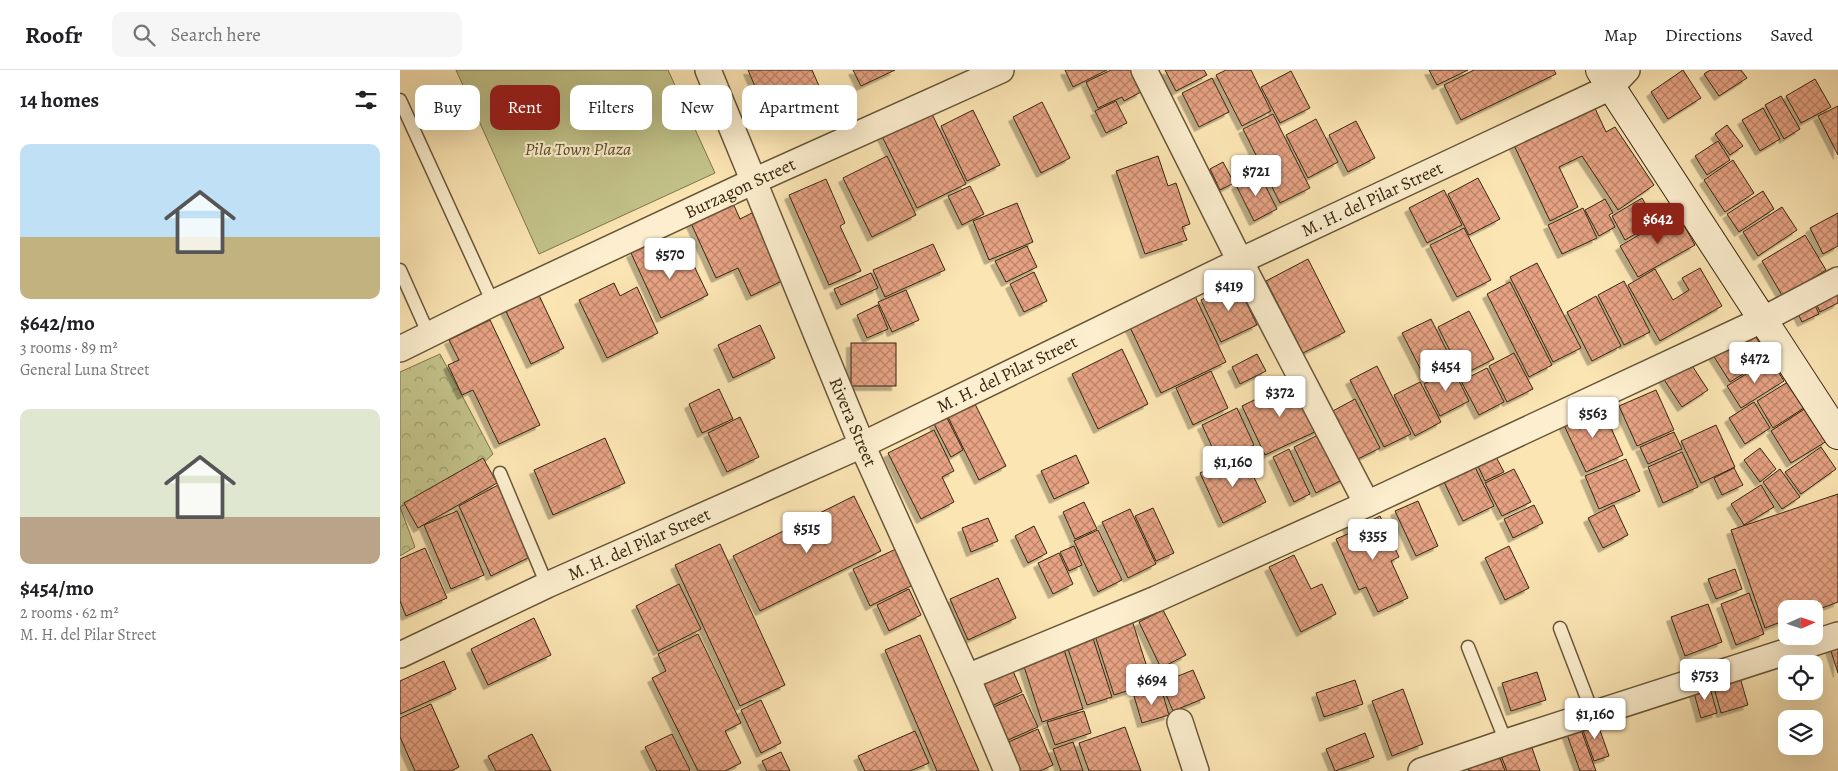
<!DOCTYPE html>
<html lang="en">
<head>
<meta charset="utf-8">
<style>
	:root { --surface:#fff; --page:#f6f6f6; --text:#202124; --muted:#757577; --line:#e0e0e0; --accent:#8f2418 }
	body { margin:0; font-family:Alegreya,serif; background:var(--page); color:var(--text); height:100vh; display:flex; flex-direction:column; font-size:19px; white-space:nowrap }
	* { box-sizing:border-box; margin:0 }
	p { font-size:16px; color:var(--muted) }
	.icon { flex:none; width:28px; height:28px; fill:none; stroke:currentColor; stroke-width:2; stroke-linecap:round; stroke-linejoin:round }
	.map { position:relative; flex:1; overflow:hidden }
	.side { display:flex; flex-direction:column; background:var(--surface); width:400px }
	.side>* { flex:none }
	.banner { position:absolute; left:15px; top:15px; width:475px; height:45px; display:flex; gap:10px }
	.needle { width:32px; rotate:87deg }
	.tools { position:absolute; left:1378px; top:530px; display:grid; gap:10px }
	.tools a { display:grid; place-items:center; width:45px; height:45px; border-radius:10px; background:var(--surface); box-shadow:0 5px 20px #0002; font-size:25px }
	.price { position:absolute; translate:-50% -42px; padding:0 11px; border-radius:5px; background:#fff; color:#222; font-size:16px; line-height:32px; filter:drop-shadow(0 1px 2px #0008) }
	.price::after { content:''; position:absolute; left:50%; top:30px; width:15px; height:11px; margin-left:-8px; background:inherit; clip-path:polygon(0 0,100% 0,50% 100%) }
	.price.current { background:var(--accent); color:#fff }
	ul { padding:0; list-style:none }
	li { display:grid; align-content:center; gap:10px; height:265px; padding:0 20px }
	li span { display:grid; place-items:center; height:155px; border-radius:10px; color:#555 }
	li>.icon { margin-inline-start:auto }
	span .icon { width:90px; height:90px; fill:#fffc; stroke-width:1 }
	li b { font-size:21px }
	h2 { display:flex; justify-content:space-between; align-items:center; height:60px; padding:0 20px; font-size:21px }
	.tag { padding:0 18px; border-radius:10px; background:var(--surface); box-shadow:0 5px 20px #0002; font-size:18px; line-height:45px }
	.tag.current { background:var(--accent); color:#fff }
	header { display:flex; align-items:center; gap:30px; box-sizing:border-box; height:70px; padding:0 25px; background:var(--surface); border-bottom:1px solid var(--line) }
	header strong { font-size:24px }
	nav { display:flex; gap:28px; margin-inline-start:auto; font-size:18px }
	.search { width:350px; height:45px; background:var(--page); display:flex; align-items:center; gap:12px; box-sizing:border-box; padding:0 18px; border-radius:10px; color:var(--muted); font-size:19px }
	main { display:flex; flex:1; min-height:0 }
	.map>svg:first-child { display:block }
	.forest { fill:url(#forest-crowns); stroke:#7e754c }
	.green { fill:#c3c389; stroke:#7e754c }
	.building { fill:url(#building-cross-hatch); stroke:#382710; filter:url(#shadow) }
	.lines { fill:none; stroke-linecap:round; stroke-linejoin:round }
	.lane-casing { stroke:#695639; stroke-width:15 }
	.street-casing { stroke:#695639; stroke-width:28 }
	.secondary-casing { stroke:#382710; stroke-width:30 }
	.lane { stroke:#fceece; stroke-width:12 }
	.street { stroke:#fceece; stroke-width:25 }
	.secondary { stroke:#fceece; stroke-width:28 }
	.labels { text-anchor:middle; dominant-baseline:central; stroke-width:4.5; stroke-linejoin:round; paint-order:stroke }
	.park-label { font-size:18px; font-style:italic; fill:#5b4e2e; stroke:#fceece }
	.street-label { font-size:18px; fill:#382710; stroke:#fceece }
</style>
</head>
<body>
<header>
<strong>Roofr</strong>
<div class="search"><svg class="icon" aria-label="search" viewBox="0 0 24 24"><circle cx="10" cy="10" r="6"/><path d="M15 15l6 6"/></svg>Search here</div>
<nav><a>Map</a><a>Directions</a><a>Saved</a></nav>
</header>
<main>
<section class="side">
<h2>14 homes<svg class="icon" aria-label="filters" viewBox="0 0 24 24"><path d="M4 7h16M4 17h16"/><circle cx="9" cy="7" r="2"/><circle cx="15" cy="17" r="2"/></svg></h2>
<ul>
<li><span style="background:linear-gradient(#bfe0f5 60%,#c2b280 0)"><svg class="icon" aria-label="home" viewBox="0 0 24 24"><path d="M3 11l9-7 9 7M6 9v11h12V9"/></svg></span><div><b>$642/mo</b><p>3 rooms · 89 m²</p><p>General Luna Street</p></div></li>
<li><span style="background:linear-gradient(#dfe7d0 70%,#b9a48a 0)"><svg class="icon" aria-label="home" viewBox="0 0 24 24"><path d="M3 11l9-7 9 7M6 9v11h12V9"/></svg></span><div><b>$454/mo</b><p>2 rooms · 62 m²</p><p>M. H. del Pilar Street</p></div></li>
</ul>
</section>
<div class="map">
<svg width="1438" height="701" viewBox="0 0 1438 701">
	<defs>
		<pattern id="forest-crowns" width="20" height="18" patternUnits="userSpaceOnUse" patternTransform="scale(1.25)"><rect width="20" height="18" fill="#c3c389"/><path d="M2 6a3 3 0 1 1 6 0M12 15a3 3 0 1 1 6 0" fill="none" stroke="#9f9e6f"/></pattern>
		<pattern id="building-cross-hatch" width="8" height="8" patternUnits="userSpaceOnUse" patternTransform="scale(1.25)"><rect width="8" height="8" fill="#e6a283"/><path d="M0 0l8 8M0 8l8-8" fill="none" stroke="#bb846a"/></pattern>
		<filter id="shadow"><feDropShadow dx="-4.5" dy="4.5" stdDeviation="0" flood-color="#0004"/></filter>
	</defs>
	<rect width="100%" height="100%" fill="#fbe5b3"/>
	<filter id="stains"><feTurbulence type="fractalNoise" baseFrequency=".004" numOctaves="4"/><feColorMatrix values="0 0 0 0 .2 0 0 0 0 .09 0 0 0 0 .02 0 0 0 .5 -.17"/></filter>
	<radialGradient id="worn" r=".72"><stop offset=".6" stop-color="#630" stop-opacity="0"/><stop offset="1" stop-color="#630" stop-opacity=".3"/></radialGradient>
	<path class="forest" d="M40 284 93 384 81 395 0 437 15 477 0 486V302Z"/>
	<path class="green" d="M56 0H268L315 103 139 184Z"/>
	<g class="building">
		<path d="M348 0H412L419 16 365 40Z"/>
		<path d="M453 0H495L461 16Z"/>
		<path d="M665 0H707L673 17Z"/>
		<path d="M711 0H731L741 22 724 31 722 27 698 38 686 12Z"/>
		<path d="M765 0H804L807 5 776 21Z"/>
		<path d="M826 0H851L871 41 842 56 816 5Z"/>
		<path d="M1029 0H1068L1037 15Z"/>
		<path d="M1074 0H1154L1156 4 1061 50 1044 15Z"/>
		<path d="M1283 0 1301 28 1268 49 1251 22Z"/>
		<path d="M1310 0H1341L1347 8 1319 26 1304 4Z"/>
		<path d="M891 1 910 38 880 53 861 17Z"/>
		<path d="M812 8 829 42 799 57 782 23Z"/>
		<path d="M1415 9 1431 37 1401 53 1386 26Z"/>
		<path d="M1381 26 1400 59 1384 69 1365 35Z"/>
		<path d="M716 31 727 53 706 63 695 41Z"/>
		<path d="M642 32 670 88 641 103 613 47Z"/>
		<path d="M1192 32 1206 62 1215 57 1254 115 1218 140 1182 86 1159 97 1178 137 1150 151 1112 71Z"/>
		<path d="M1438 36V85L1418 46Z"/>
		<path d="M1363 38 1380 69 1360 81 1342 50Z"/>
		<path d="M530 40 566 114 517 138 481 64Z"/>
		<path d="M573 40 600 95 567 111 541 56Z"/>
		<path d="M873 44 910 118 880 133 843 59Z"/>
		<path d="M916 49 938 92 908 108 886 65Z"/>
		<path d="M956 51 975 88 948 102 929 65Z"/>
		<path d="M1327 55 1343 76 1330 85 1315 64Z"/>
		<path d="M1318 71 1330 90 1307 105 1295 86Z"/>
		<path d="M487 86 516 145 472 167 443 108Z"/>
		<path d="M758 86 768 116 776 113 790 154 782 157 787 170 745 184 716 101Z"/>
		<path d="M1333 90 1354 123 1325 142 1304 110Z"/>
		<path d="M823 92 834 113 820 120 810 99Z"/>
		<path d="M859 103 877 139 854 151 836 115Z"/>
		<path d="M1078 108 1100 149 1069 165 1048 124Z"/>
		<path d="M426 109 445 153 440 156 461 201 429 215 389 125Z"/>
		<path d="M570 116 584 144 562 155 548 126Z"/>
		<path d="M1044 120 1062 155 1027 173 1009 138Z"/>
		<path d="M1363 121 1374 139 1339 162 1327 144Z"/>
		<path d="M1242 128 1256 152 1225 170 1212 146Z"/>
		<path d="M1205 129 1213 143 1209 145 1215 157 1199 166 1185 140Z"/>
		<path d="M332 131 340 149 352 143 384 210 351 226 338 198 316 208 290 151Z"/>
		<path d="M617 133 633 172 589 190 573 151Z"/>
		<path d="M1382 137 1397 160 1358 186 1343 162Z"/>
		<path d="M1183 138 1197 168 1162 184 1148 155Z"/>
		<path d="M1277 143 1295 175 1238 207 1220 176Z"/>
		<path d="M1438 143V176L1423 184 1410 158Z"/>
		<path d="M1064 158 1091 210 1057 227 1030 175Z"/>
		<path d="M1405 165 1426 200 1383 227 1362 191Z"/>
		<path d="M533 174 545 200 485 227 473 200Z"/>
		<path d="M247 176 254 192 285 177 308 225 261 248 231 183Z"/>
		<path d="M627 176 637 197 606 212 595 191Z"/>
		<path d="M908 189 945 262 903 283 866 211Z"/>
		<path d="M1137 193 1181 278 1153 292 1110 207Z"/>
		<path d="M1300 198 1322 236 1260 271 1228 215 1255 199 1273 230 1289 220 1282 208Z"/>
		<path d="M634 202 647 231 624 242 610 214Z"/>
		<path d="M471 203 478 218 441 235 434 219Z"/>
		<path d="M1438 207V233L1420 242 1410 221Z"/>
		<path d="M1224 211 1250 262 1224 275 1198 225Z"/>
		<path d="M1110 212 1152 295 1129 307 1087 224Z"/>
		<path d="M214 213 220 226 237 217 258 263 207 288 179 230Z"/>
		<path d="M837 213 857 255 821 272 801 230Z"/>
		<path d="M136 219 164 278 131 294 103 235Z"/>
		<path d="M506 220 519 250 492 262 478 232Z"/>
		<path d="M1408 221 1419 244 1402 252 1391 229Z"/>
		<path d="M793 222 826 292 761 323 728 253Z"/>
		<path d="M1196 226 1221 276 1192 291 1167 242Z"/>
		<path d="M478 235 488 259 467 268 457 245Z"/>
		<path d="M1069 241 1094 289 1062 305 1038 257Z"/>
		<path d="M1031 249 1054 295 1026 310 1002 263Z"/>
		<path d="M90 250 140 355 99 374 73 320 62 325 48 295 59 290 49 270Z"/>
		<path d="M360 255 375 288 333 308 318 275Z"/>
		<path d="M1352 261 1369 288 1330 312 1313 285Z"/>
		<rect x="451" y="273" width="45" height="43"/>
		<path d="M722 279 748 334 698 359 672 304Z"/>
		<path d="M1114 283 1133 319 1107 332 1089 296Z"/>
		<path d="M857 284 866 301 840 314 832 297Z"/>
		<path d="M1370 289 1384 311 1341 338 1327 316Z"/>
		<path d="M1289 291 1308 320 1282 337 1263 308Z"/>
		<path d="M977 296 1011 364 984 377 950 310Z"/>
		<path d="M1087 298 1104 332 1079 345 1061 311Z"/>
		<path d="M1053 299 1069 331 1040 346 1024 314Z"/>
		<path d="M811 301 828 338 793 355 776 318Z"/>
		<path d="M895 310 919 360 865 385 842 336Z"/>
		<path d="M1391 310 1407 336 1373 358 1357 331Z"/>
		<path d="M1020 312 1041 352 1015 366 994 325Z"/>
		<path d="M319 319 333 349 302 363 289 334Z"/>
		<path d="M1256 320 1274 360 1237 376 1219 336Z"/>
		<path d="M955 329 980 378 956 390 931 342Z"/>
		<path d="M574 332 606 396 579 410 547 345Z"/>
		<path d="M1354 332 1370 358 1345 374 1329 348Z"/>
		<path d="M1201 335 1223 385 1186 402 1163 353Z"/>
		<path d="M837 338 854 375 819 392 802 355Z"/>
		<path d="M1406 338 1427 371 1391 393 1371 361Z"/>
		<path d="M340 347 359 387 327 402 308 363Z"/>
		<path d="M547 348 563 380 551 387 534 354Z"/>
		<path d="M1316 355 1335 397 1301 413 1281 371Z"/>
		<path d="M534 360 554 401 542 407 554 432 521 449 488 383Z"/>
		<path d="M924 362 946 408 916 423 894 377Z"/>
		<path d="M1274 362 1282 379 1248 394 1240 377Z"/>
		<path d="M205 368 225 413 153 445 134 400Z"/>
		<path d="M1421 377 1436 399 1401 424 1385 402Z"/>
		<path d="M1360 378 1376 399 1360 412 1344 390Z"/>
		<path d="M889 379 910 424 894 432 873 387Z"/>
		<path d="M1282 382 1298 417 1263 433 1248 397Z"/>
		<path d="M842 383 866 432 823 453 800 403Z"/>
		<path d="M676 385 689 413 654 429 641 401Z"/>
		<path d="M1095 385 1104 402 1085 411 1077 394Z"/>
		<path d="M83 388 97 413 18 458 4 433Z"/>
		<path d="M1226 389 1240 421 1199 439 1185 406Z"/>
		<path d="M1074 395 1094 436 1063 451 1043 410Z"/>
		<path d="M1334 398 1343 415 1322 425 1314 408Z"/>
		<path d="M1114 399 1131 432 1102 446 1085 413Z"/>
		<path d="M1380 399 1400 427 1382 439 1363 412Z"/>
		<path d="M98 415 132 486 91 506 59 436Z"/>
		<path d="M1361 415 1374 437 1344 455 1331 434Z"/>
		<path d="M1438 424V532L1414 541V539H1386V550L1365 558 1331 460Z"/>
		<path d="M454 426 481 481 360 541 333 486Z"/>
		<path d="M1018 431 1038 476 1016 486 995 441Z"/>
		<path d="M684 432 697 459 675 469 663 442Z"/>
		<path d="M1134 435 1143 453 1113 468 1104 449Z"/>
		<path d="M1214 435 1228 465 1203 478 1188 448Z"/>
		<path d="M753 438 774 483 756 491 735 446Z"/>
		<path d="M730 439 756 494 728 508 702 452Z"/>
		<path d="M57 441 84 505 51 519 24 455Z"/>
		<path d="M964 443 968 452 980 446 999 487 991 491 1008 528 978 542 966 517 959 520 936 469 950 463 945 452Z"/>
		<path d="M588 448 598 471 571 482 562 458Z"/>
		<path d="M634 456 647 483 628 493 615 466Z"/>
		<path d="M698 460 722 510 698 522 674 471Z"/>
		<path d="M320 474 385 615 340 636 275 495Z"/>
		<path d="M674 476 682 495 669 501 660 482Z"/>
		<path d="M1109 476 1129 518 1105 530 1085 488Z"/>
		<path d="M25 478 47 528 6 546 0 531V489Z"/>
		<path d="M496 479 513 515 470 536 453 499Z"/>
		<path d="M659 483 673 514 653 524 638 493Z"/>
		<path d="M894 485 911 519 922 514 936 544 901 562 869 497Z"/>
		<path d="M1335 499 1342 519 1316 529 1308 509Z"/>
		<path d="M598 508 616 548 568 570 550 529Z"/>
		<path d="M279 514 301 559 258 581 236 536Z"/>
		<path d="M509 519 521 545 489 561 477 535Z"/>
		<path d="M1349 523 1364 564 1336 575 1321 534Z"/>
		<path d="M1308 534 1322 572 1285 586 1271 547Z"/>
		<path d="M763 540 786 585 761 598 739 552Z"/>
		<path d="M730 544 752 613 714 625 692 556Z"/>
		<path d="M134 548 151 585 88 615 71 579Z"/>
		<path d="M691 562 712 627 687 635 665 570Z"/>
		<path d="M298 564 341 653 325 661 341 693 325 701H298L252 608 266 601 258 584Z"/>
		<path d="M520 565 579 701H537L485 580Z"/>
		<path d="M1438 569V603L1428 572Z"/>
		<path d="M661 570 683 639 642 652 620 584Z"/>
		<path d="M44 591 56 619 0 644V611Z"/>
		<path d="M610 594 622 622 585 639 572 610Z"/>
		<path d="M793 600 805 628 773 641 761 613Z"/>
		<path d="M1137 602 1146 630 1111 641 1102 613Z"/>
		<path d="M1339 604 1348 635 1321 643 1312 611Z"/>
		<path d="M955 610 963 634 924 647 916 623Z"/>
		<path d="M1309 614 1317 643 1301 648 1293 619Z"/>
		<path d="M761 618 769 645 742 653 734 626Z"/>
		<path d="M1003 619 1023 674 992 686 972 631Z"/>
		<path d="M623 624 638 657 601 673 587 640Z"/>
		<path d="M361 630 381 673 361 683 341 640Z"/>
		<path d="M31 634 59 697 51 701H15L0 667V648Z"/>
		<path d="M684 641 691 663 655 675 647 652Z"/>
		<path d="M1196 649 1209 686 1194 691 1181 655Z"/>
		<path d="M1179 654 1196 701H1180L1165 659Z"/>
		<path d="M725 657 741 701H689L679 673Z"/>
		<path d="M638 659 653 695 640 701H613L602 675Z"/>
		<path d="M515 661 529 693 510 701H465L458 686Z"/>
		<path d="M965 663 974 687 935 701 926 679Z"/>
		<path d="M132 664 151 701H96L88 686Z"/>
		<path d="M272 664 290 700 289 701H257L245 677Z"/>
		<path d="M673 672 683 701H661L653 679Z"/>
		<path d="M1130 672 1140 701H1107L1100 683Z"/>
		<path d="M381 682 390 701H367L362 691Z"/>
		<path d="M1098 683 1105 701H1069L1067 695Z"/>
	</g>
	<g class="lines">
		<g class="lane-casing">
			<g id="lane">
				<path d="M0 30 93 233"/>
				<path d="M0 200 29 265"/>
				<path d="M100 403 147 515"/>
				<path d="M1160 558 1193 644"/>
				<path d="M1068 577 1106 672"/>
			</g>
		</g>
		<g class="street-casing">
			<g id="street">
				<path d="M308 0 462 375 567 607 607 701"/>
				<path d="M744 0 840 191 967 434"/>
				<path d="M0 279 93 233 354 111 601 0"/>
				<path d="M0 585 147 515 462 375 840 191 1211 17 1227 0"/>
				<path d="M567 607 756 529 967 434 1362 250 1438 210"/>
				<path d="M780 652 796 701"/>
				<path d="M1021 701 1106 672 1438 565"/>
			</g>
		</g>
		<g class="secondary-casing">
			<path id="secondary" d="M1200 0 1438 365"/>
		</g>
		<use href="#lane" class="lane"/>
		<use href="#street" class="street"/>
		<use href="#secondary" class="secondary"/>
	</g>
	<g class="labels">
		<g class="park-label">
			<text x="178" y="79">Pila Town Plaza</text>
		</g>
		<g class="street-label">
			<text transform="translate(340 118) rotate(-25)">Burzagon Street</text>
			<text transform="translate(972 129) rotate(-25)">M. H. del Pilar Street</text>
			<text transform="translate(607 304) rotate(-26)">M. H. del Pilar Street</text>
			<text transform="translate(453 352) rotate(67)">Rivera Street</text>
			<text transform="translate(239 474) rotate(-24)">M. H. del Pilar Street</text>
		</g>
	</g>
	<rect width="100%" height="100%" filter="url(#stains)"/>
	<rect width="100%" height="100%" fill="url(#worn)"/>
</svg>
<div class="tools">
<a><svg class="needle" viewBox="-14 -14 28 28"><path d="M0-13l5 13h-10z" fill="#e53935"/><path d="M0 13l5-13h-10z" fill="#757577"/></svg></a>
<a><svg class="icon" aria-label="locate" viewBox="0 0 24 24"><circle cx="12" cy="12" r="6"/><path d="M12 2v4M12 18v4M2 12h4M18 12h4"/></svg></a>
<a><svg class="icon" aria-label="layers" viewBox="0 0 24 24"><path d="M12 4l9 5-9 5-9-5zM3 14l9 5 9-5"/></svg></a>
</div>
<b class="price" style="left:856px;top:127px">$721</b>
<b class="price current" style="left:1258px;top:175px">$642</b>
<b class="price" style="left:270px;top:210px">$570</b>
<b class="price" style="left:829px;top:242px">$419</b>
<b class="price" style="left:1355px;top:314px">$472</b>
<b class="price" style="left:1046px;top:322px">$454</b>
<b class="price" style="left:880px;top:348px">$372</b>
<b class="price" style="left:1193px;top:369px">$563</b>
<b class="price" style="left:833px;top:418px">$1,160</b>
<b class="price" style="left:407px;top:484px">$515</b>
<b class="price" style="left:973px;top:491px">$355</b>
<b class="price" style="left:1305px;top:631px">$753</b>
<b class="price" style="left:752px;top:636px">$694</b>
<b class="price" style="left:1195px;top:670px">$1,160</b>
<div class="banner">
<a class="tag">Buy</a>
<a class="tag current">Rent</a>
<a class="tag">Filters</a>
<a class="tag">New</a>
<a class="tag">Apartment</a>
</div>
</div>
</main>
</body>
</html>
